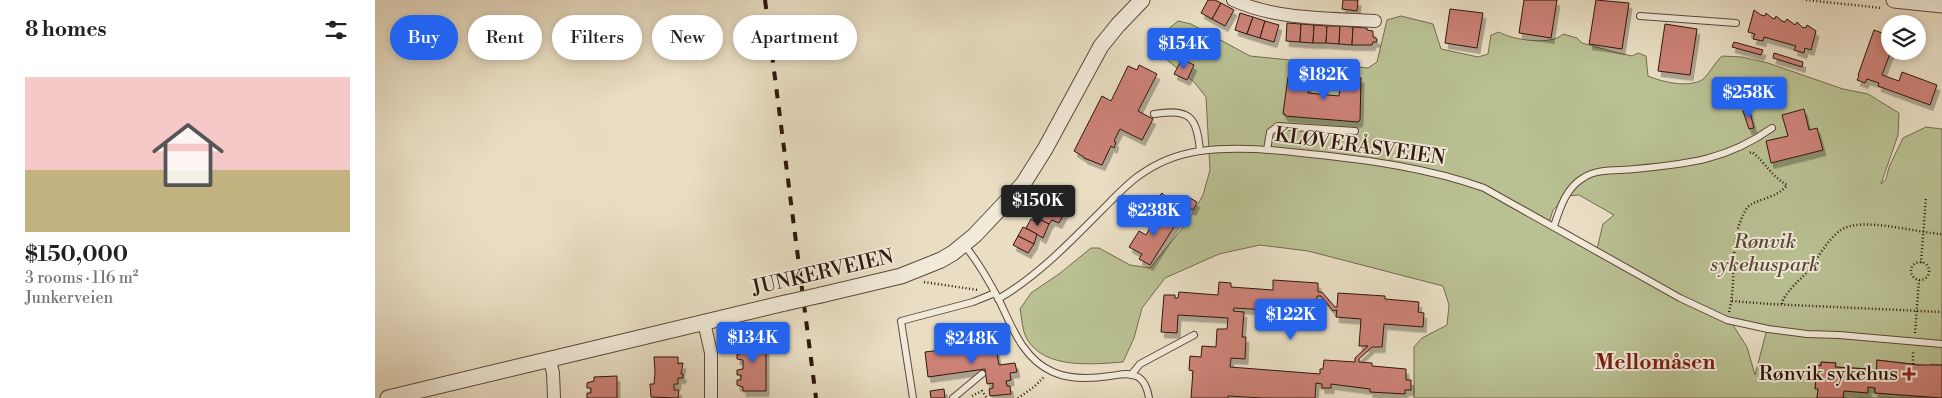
<!DOCTYPE html>
<html lang="en">
<head>
<meta charset="utf-8">
<style>
	:root { --surface:#fff; --page:#f2f2f2; --text:#222; --muted:#767676; --accent:#2563eb }
	body { margin:0; font-family:"Libre Bodoni",serif; background:var(--page); color:var(--text); height:100vh; display:flex; flex-direction:column; font-size:19px; white-space:nowrap }
	* { box-sizing:border-box; margin:0 }
	p { font-size:16px; color:var(--muted) }
	.icon { flex:none; width:28px; height:28px; fill:none; stroke:currentColor; stroke-width:2; stroke-linecap:round; stroke-linejoin:round }
	.map { position:relative; flex:1; overflow:hidden }
	.panel { display:flex; flex-direction:column; background:var(--surface); width:375px }
	.panel>* { flex:none }
	.hud { position:absolute; left:15px; top:15px; width:475px; height:45px; display:flex; gap:10px }
	.fabs { position:absolute; left:1506px; top:15px; display:grid; gap:10px }
	.fabs a { display:grid; place-items:center; width:45px; height:45px; border-radius:50%; background:var(--surface); box-shadow:0 2px 8px #0003; font-size:25px }
	.price { position:absolute; translate:-50% -42px; padding:0 11px; border-radius:5px; background:var(--accent); color:#fff; font-size:16px; line-height:32px; filter:drop-shadow(0 1px 2px #0008) }
	.price::after { content:''; position:absolute; left:50%; top:30px; width:15px; height:11px; margin-left:-8px; background:inherit; clip-path:polygon(0 0,100% 0,50% 100%) }
	.price.current { background:#222; color:#fff }
	ul { padding:0; list-style:none }
	li { display:grid; align-content:center; gap:10px; height:265px; padding:0 25px }
	li span { display:grid; place-items:center; height:155px; border-radius:0px; color:#555 }
	li>.icon { margin-inline-start:auto }
	span .icon { width:90px; height:90px; fill:#fffc; stroke-width:1 }
	li b { font-size:21px }
	h2 { display:flex; justify-content:space-between; align-items:center; height:60px; padding:0 25px; font-size:21px }
	.pill { padding:0 18px; border-radius:22px; background:var(--surface); box-shadow:0 2px 8px #0003; font-size:18px; line-height:45px }
	.pill.current { background:var(--accent); color:#fff }
	main { display:flex; flex:1; min-height:0 }
	.map>svg:first-child { display:block }
	.green { fill:#b9c092; stroke:#746b4f; fill-rule:evenodd }
	.building { fill:#cc8277; stroke:#2e160c; fill-rule:evenodd; filter:url(#shadow) }
	.lines { fill:none; stroke-linecap:round; stroke-linejoin:round }
	.service-casing { stroke:#5d483a; stroke-width:8 }
	.minor-casing { stroke:#5d483a; stroke-width:14 }
	.tertiary-casing { stroke:#5d483a; stroke-width:17 }
	.path { stroke:#2e160c; stroke-width:2.5; stroke-dasharray:1 2.5; stroke-linecap:butt }
	.service { stroke:#f1ead9; stroke-width:6 }
	.minor { stroke:#f1ead9; stroke-width:12 }
	.tertiary { stroke:#f1ead9; stroke-width:15 }
	.rail { stroke:#2e160c; stroke-width:4; stroke-dasharray:9 9; stroke-linecap:butt }
	.tertiary-bridge-casing { stroke:#5d483a; stroke-width:17; stroke-linecap:butt }
	.tertiary-bridge { stroke:#f1ead9; stroke-width:15 }
	.poi-dot { fill:#8f2418; stroke:#f1ead9; stroke-width:2 }
	.labels { text-anchor:middle; dominant-baseline:central; stroke-width:4; stroke-linejoin:round; paint-order:stroke }
	.street-label { font-size:20px; fill:#2e160c; stroke:#f1ead9 }
	.park-label { font-size:20px; font-style:italic; fill:#584934; stroke:#f1ead9 }
	.poi-label { font-size:20px; fill:#2e160c; stroke:#f1ead9; text-anchor:end }
	.neighbourhood-label { font-size:21px; font-weight:bold; fill:#7a1f14; stroke:#f1ead9 }
</style>
</head>
<body>
<main>
<section class="panel">
<h2>8 homes<svg class="icon" aria-label="filters" viewBox="0 0 24 24"><path d="M4 7h16M4 17h16"/><circle cx="9" cy="7" r="2"/><circle cx="15" cy="17" r="2"/></svg></h2>
<ul>
<li><span style="background:linear-gradient(#f6c9c9 60%,#c2b280 0)"><svg class="icon" aria-label="home" viewBox="0 0 24 24"><path d="M3 11l9-7 9 7M6 9v11h12V9"/></svg></span><div><b>$150,000</b><p>3 rooms · 116 m²</p><p>Junkerveien</p></div></li>
</ul>
</section>
<div class="map">
<svg width="1567" height="398" viewBox="0 0 1567 398">
	<defs>
		<filter id="shadow"><feDropShadow dx="3" dy="5.5" stdDeviation="0" flood-color="#0004"/></filter>
	</defs>
	<rect width="100%" height="100%" fill="#e9dec4"/>
	<filter id="stains"><feTurbulence type="fractalNoise" baseFrequency=".004" numOctaves="4"/><feColorMatrix values="0 0 0 0 .2 0 0 0 0 .09 0 0 0 0 .02 0 0 0 .5 -.17"/></filter>
	<radialGradient id="worn" r=".72"><stop offset=".6" stop-color="#630" stop-opacity="0"/><stop offset="1" stop-color="#630" stop-opacity=".3"/></radialGradient>
	<g class="green">
		<path d="M1026 16 1058 24 1066 49 1103 57 1113 54 1116 35 1124 32C1137 40 1177 46 1188 34L1202 38 1207 43 1239 52 1257 56 1263 53 1271 56 1273 76C1287 82 1313 88 1327 80 1332 77 1341 61 1347 56L1367 57 1393 63 1468 89 1493 94 1524 113 1523 135 1506 184 1511 179 1514 167 1528 138 1551 127 1567 129V365L1556 364V366L1502 360 1501 380 1494 379V369L1460 367 1461 363 1446 362V365L1442 366 1440 388 1443 389 1442 398H1039V347L1047 338 1072 325 1074 305 1068 286 933 251 885 245 844 254 790 278 767 308 759 338 748 362C719 364 670 370 652 339 647 331 647 318 645 309L656 293 684 274 716 248H724L755 265 775 268 814 220 828 195 835 170 831 97 820 83 774 45 803 21 816 24 875 56 993 68 1002 62 1012 20ZM1204 195 1239 215 1228 224 1222 249 1174 223 1178 210 1192 196ZM1356 322 1392 329 1380 375 1372 347Z"/>
		<path d="M1493 387 1500 388V393L1563 398H1468V391L1493 392Z"/>
	</g>
	<g class="building">
		<path d="M833 0H840L846 3 837 19 826 13Z"/>
		<path d="M968 0H983L982 11 967 9Z"/>
		<path d="M1149 0H1182L1176 38 1144 33Z"/>
		<path d="M1221 0 1254 3 1247 49 1214 44Z"/>
		<path d="M846 3 859 10 850 26 837 19Z"/>
		<path d="M1075 9 1108 13 1102 48 1070 43Z"/>
		<path d="M1379 10 1386 15 1390 16 1391 13 1397 18 1400 19 1401 16 1407 21 1410 22 1412 19 1420 25 1422 22 1427 27 1431 28 1432 25 1441 31 1436 50 1430 48 1429 53 1419 50 1421 46 1389 37 1388 41 1378 39 1380 34 1373 32Z"/>
		<path d="M865 13 878 17 872 34 860 30Z"/>
		<path d="M878 17 890 21 885 38 872 34Z"/>
		<path d="M890 21 904 25 899 42 885 38Z"/>
		<path d="M912 23 926 24 925 42 911 41Z"/>
		<path d="M926 24 939 25 938 43 925 42Z"/>
		<path d="M1290 24 1322 29 1315 75 1283 71Z"/>
		<path d="M939 25 952 26 951 43H938Z"/>
		<path d="M952 26H965L964 44 951 43Z"/>
		<path d="M965 26 978 27 977 45 964 44Z"/>
		<path d="M978 27 992 28V30L998 31V37L1002 39V42H998L997 45H977Z"/>
		<path d="M1499 30 1515 36 1516 51 1507 75 1524 81 1527 72 1562 85 1555 105 1503 86 1504 83 1492 79 1490 83 1482 80 1484 76 1483 75Z"/>
		<path d="M1359 42 1388 50 1386 55 1357 47Z"/>
		<path d="M1399 53 1428 62 1427 67 1398 58Z"/>
		<path d="M807 59 819 65 812 80 799 74Z"/>
		<path d="M764 65 782 74 763 111 778 119 767 140 745 129 739 141 741 142 739 148 736 146 727 165 709 158V157L699 151 727 96 736 101 753 66 762 70Z"/>
		<path d="M966 76 986 78 985 120 983 122 910 116V114H908L913 77 934 79 933 93 964 96Z"/>
		<path d="M1374 109 1379 128 1374 129 1368 111Z"/>
		<path d="M1429 109 1434 130 1442 128 1448 150 1396 163 1391 141 1413 136 1407 115Z"/>
		<path d="M787 193 792 198 787 204 781 199Z"/>
		<path d="M675 196 693 206 684 223 677 220 674 224 664 219Z"/>
		<path d="M815 198 822 202 818 210 811 206Z"/>
		<path d="M786 209 804 219 775 265 764 259 767 254 754 247 764 231 771 235Z"/>
		<path d="M656 219 662 223 664 219 674 224 668 238 651 228Z"/>
		<path d="M648 227 662 234 659 244 643 236Z"/>
		<path d="M643 236 659 244 653 253 638 245Z"/>
		<path d="M898 280 943 283V292H947L960 307H962L963 293 1010 296V299L1044 302 1043 312 1049 313 1048 327 1009 324 1007 347H997L984 359V362L997 363V366L1031 369V380H1036V390H1030V394L995 392V389L956 384V388H947V384L941 383 940 398H888L853 396V398H816L818 371 814 370 815 356 826 357 827 346 841 347 842 329H852L853 318 803 315 802 333 786 332 789 295H800V298H803L804 292 843 295 844 282 856 283V287L898 290ZM942 296H946L958 311 962 310 961 317 986 319 984 346H993L980 358V362L949 360 948 369H945V374L855 367 856 358 870 359 871 337H867L869 312 858 311 859 308 908 311 909 306 903 305V303L942 305Z"/>
		<path d="M391 337V391H368V387L362 385V380H366V375H362V370L368 369V360L362 359V354H365V348L362 349V344L368 342V338Z"/>
		<path d="M620 342 624 365 640 363 642 372 635 373 636 380 631 381 632 386H635L636 394 615 396 614 389 618 388V383L612 384 610 369 553 377 550 352 598 346V350L604 349 603 345Z"/>
		<path d="M279 357H303V364L308 363 306 374H308V378H303V384H299V390H304L303 398 276 397 275 384H279L280 372Z"/>
		<path d="M1502 360 1543 365H1567V398L1500 393V388L1493 387V393L1469 391 1468 398H1442L1443 389H1440L1442 365 1446 366V362L1461 363 1460 367 1495 369 1494 379H1501Z"/>
		<path d="M242 376V398H212V393H216V388H212V383L219 381V377Z"/>
		<path d="M569 389 570 398H556L555 391Z"/>
	</g>
	<g class="lines">
		<g class="service-casing">
			<g id="service">
				<path d="M1265 16 1361 23"/>
				<path d="M779 114C815 108 822 117 825 151"/>
				<path d="M892 150 895 132 903 126 980 131"/>
				<path d="M1179 226C1185 208 1191 188 1208 178 1223 168 1243 171 1260 169 1313 164 1352 160 1397 128"/>
				<path d="M589 245C603 261 614 281 624 300 637 327 648 359 678 372 696 380 716 379 735 376 744 375 752 372 761 376 769 379 773 390 774 398"/>
				<path d="M623 299C662 277 695 242 727 210 738 199 750 186 762 177 781 163 803 154 825 151 862 146 899 150 935 154 994 160 1053 168 1109 188L1305 298 1352 320 1393 329 1432 334 1464 335 1567 344"/>
				<path d="M756 375 765 364 819 335"/>
				<path d="M538 398 526 321 598 302 620 293"/>
				<path d="M578 398 607 374"/>
			</g>
		</g>
		<g class="minor-casing">
			<g id="minor">
				<path d="M858 0C902 20 952 18 1000 21"/>
				<path d="M329 322 336 353V398"/>
				<path d="M175 360 178 373 179 398"/>
			</g>
		</g>
		<g class="tertiary-casing">
			<g id="tertiary">
				<path d="M1519 0 1567 5"/>
				<path d="M446 295 526 276 566 260 578 253 600 235 648 184 670 149 726 46 743 25 767 0"/>
				<path d="M13 398C146 367 277 334 410 303"/>
			</g>
		</g>
		<g class="path">
			<path d="M1431 0 1507 8"/>
			<circle cx="1545" cy="271" r="9"/>
			<path d="M1546 263 1551 197"/>
			<path d="M549 282 603 290"/>
			<path d="M1357 301 1395 304 1567 312"/>
			<path d="M1407 304C1408 294 1427 278 1435 269 1444 256 1453 239 1466 230 1486 216 1542 233 1567 234"/>
			<path d="M1354 312C1363 278 1352 239 1372 208 1379 199 1402 199 1412 185 1396 176 1391 163 1377 152L1374 153"/>
			<path d="M1540 333 1544 280"/>
			<path d="M1538 364V351"/>
			<path d="M597 396 607 391 612 398"/>
			<path d="M643 398 659 387 669 377"/>
		</g>
		<use href="#service" class="service"/>
		<use href="#minor" class="minor"/>
		<use href="#tertiary" class="tertiary"/>
		<path class="rail" d="M390 0 441 398"/>
		<g class="tertiary-bridge-casing">
			<path id="tertiary-bridge" d="M410 303 446 295"/>
		</g>
		<use href="#tertiary-bridge" class="tertiary-bridge"/>
	</g>
	<path class="poi-dot" d="M1531.5 366.5h5v5h5v5h-5v5h-5v-5h-5v-5h5z"/>
	<g class="labels">
		<g class="street-label">
			<text transform="translate(985 147) rotate(8)">KLØVERÅSVEIEN</text>
			<text transform="translate(448 273) rotate(-13)">JUNKERVEIEN</text>
		</g>
		<g class="park-label">
			<text x="1390" y="242">Rønvik<tspan x="1390" dy="23">sykehuspark</tspan></text>
		</g>
		<g class="poi-label">
			<text x="1523" y="374">Rønvik sykehus</text>
		</g>
		<g class="neighbourhood-label">
			<text x="1280" y="363">Mellomåsen</text>
		</g>
	</g>
	<rect width="100%" height="100%" filter="url(#stains)"/>
	<rect width="100%" height="100%" fill="url(#worn)"/>
</svg>
<div class="fabs">
<a><svg class="icon" aria-label="layers" viewBox="0 0 24 24"><path d="M12 4l9 5-9 5-9-5zM3 14l9 5 9-5"/></svg></a>
</div>
<b class="price" style="left:809px;top:70px">$154K</b>
<b class="price" style="left:949px;top:101px">$182K</b>
<b class="price" style="left:1374px;top:119px">$258K</b>
<b class="price current" style="left:663px;top:227px">$150K</b>
<b class="price" style="left:779px;top:237px">$238K</b>
<b class="price" style="left:916px;top:341px">$122K</b>
<b class="price" style="left:378px;top:364px">$134K</b>
<b class="price" style="left:597px;top:365px">$248K</b>
<div class="hud">
<a class="pill current">Buy</a>
<a class="pill">Rent</a>
<a class="pill">Filters</a>
<a class="pill">New</a>
<a class="pill">Apartment</a>
</div>
</div>
</main>
</body>
</html>
